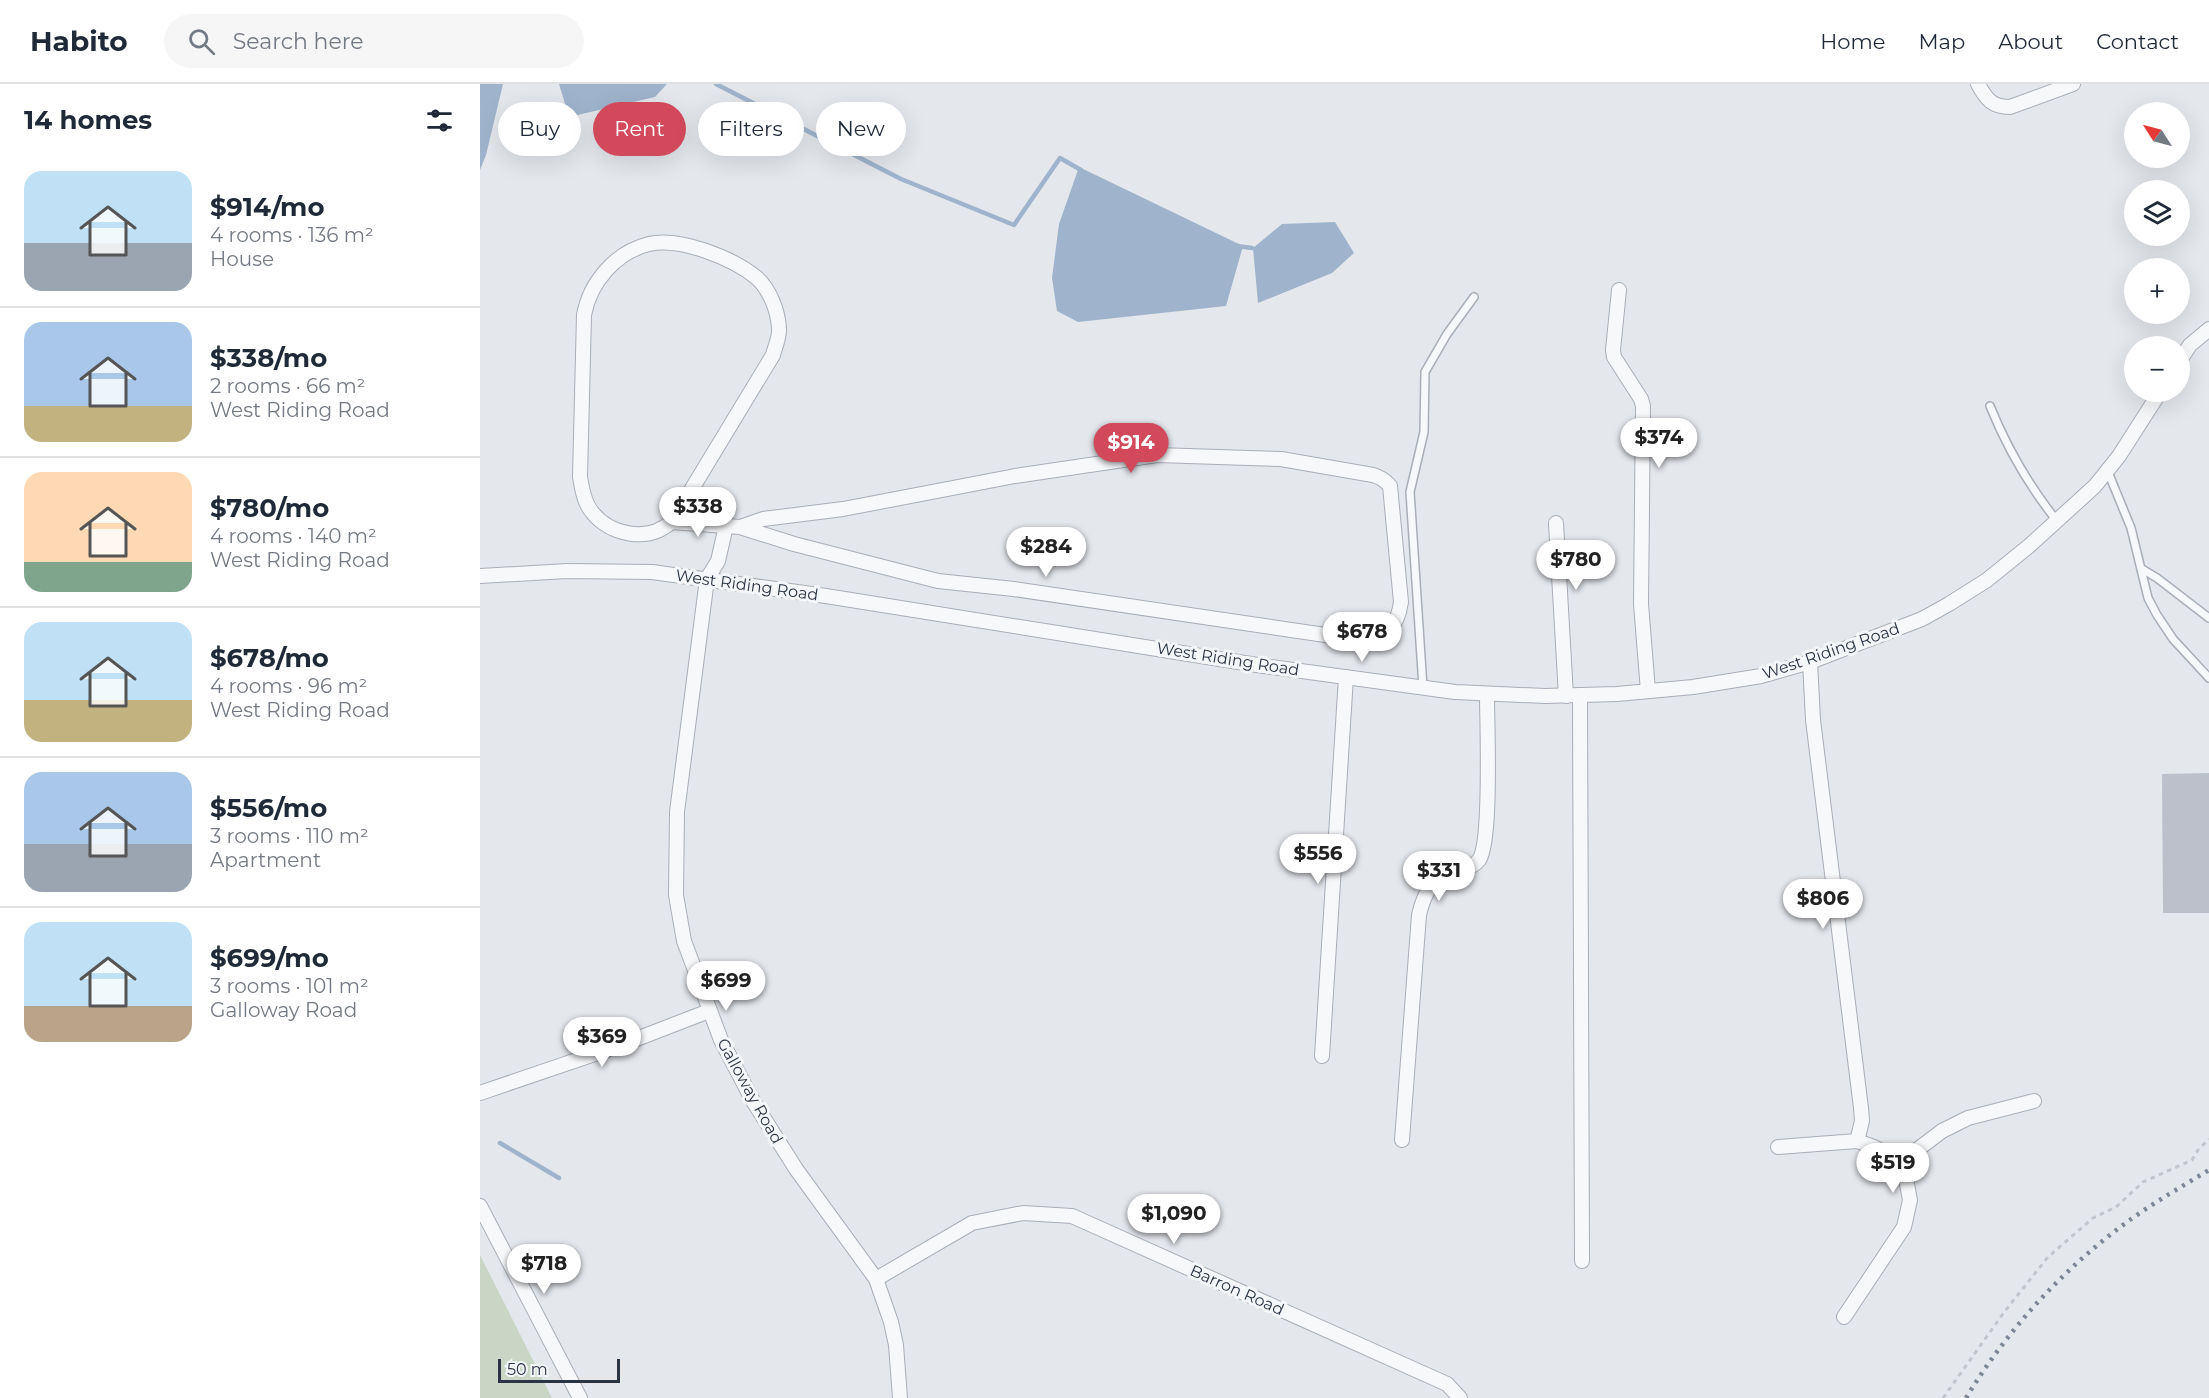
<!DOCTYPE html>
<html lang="en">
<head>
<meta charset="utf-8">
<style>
	:root { --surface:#fff; --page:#f6f6f7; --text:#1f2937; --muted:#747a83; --line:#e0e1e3; --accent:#d1495b }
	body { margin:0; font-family:Montserrat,sans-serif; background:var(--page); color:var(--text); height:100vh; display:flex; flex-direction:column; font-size:22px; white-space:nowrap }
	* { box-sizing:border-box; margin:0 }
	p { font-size:20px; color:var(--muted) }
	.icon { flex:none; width:33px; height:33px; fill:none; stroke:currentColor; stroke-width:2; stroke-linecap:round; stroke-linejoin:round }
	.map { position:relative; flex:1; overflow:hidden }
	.panel { display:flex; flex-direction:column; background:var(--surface); width:480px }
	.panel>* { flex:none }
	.banner { position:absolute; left:18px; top:18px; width:570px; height:54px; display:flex; gap:12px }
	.needle { width:39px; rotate:306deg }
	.buttons { position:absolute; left:1644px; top:18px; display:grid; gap:12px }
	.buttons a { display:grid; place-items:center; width:66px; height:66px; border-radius:50%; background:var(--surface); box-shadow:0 6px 24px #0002; font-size:30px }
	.scale { position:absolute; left:18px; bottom:15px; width:122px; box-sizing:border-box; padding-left:6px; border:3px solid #2b3445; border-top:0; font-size:16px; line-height:21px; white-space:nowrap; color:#2b3445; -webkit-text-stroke:4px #f4f6f9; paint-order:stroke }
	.price { position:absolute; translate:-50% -51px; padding:0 14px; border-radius:21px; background:#fff; color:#222; font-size:20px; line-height:39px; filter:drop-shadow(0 2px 3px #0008) }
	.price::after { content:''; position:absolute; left:50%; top:36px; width:18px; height:14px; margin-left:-9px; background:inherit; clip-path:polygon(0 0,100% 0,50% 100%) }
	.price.active { background:var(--accent); color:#fff }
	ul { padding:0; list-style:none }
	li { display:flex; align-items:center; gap:18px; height:150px; padding:0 24px }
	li+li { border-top:2px solid var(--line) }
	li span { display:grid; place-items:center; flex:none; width:168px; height:120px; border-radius:18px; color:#555 }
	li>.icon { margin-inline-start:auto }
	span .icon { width:72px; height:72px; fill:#fffc; stroke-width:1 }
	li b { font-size:26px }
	h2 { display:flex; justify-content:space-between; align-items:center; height:72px; padding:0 24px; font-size:26px }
	.chip { padding:0 21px; border-radius:27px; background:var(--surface); box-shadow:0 6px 24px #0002; font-size:21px; line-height:54px }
	.chip.active { background:var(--accent); color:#fff }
	header { display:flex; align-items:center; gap:36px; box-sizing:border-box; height:84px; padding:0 30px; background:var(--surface); border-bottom:2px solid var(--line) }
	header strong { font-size:28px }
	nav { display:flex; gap:33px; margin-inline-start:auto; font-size:21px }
	.search { width:420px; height:54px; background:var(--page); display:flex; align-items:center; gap:15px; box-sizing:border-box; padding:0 21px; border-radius:33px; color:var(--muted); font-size:22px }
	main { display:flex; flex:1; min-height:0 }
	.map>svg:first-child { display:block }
	.green { fill:#c9d6c5 }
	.water { fill:#9fb4cc }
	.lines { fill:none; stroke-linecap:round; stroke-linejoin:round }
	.stream { stroke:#9fb4cc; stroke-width:4.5 }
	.building { fill:#bbc0ca }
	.service-casing { stroke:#a9aeb7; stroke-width:10 }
	.minor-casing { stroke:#a9aeb7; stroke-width:16 }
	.path { stroke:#c2c5cb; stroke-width:3; stroke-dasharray:4.5 4.5; stroke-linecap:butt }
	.service { stroke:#f7f8fa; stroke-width:7 }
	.minor { stroke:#f7f8fa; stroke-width:14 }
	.rail { stroke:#7d8696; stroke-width:4.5; stroke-dasharray:3 6; stroke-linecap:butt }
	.labels { text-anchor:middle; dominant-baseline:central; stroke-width:6; stroke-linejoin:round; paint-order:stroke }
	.street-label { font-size:16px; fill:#2b3445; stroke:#f4f6f9 }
</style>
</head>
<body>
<header>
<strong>Habito</strong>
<div class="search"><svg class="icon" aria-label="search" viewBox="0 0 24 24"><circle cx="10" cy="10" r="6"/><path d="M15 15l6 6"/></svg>Search here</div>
<nav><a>Home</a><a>Map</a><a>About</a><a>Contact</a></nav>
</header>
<main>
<section class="panel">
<h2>14 homes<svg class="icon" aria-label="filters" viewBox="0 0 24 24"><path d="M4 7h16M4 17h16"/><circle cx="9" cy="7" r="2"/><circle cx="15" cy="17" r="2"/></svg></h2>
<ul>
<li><span style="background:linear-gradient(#bfe0f5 60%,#9aa5b1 0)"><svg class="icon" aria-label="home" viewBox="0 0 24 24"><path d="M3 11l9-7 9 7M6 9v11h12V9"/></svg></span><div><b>$914/mo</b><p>4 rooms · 136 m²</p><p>House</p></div></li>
<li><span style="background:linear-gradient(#a9c7e8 70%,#c2b280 0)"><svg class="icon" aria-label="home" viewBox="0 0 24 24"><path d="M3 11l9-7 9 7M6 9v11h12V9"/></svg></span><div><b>$338/mo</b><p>2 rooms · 66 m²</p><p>West Riding Road</p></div></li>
<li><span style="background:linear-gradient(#ffd9b3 75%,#7fa58c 0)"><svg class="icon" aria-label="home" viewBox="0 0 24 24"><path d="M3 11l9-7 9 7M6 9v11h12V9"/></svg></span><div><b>$780/mo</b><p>4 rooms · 140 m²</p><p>West Riding Road</p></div></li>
<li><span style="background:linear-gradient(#bfe0f5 65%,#c2b280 0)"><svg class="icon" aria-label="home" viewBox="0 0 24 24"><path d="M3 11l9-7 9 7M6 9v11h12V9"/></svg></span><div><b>$678/mo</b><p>4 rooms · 96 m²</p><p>West Riding Road</p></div></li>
<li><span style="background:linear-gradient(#a9c7e8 60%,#9aa5b1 0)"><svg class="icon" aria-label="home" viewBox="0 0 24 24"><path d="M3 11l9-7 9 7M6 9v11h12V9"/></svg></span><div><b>$556/mo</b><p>3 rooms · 110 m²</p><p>Apartment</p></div></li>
<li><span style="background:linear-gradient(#bfe0f5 70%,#b9a48a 0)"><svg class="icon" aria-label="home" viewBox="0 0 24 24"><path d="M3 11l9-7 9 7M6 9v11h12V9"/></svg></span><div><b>$699/mo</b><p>3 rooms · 101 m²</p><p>Galloway Road</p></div></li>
</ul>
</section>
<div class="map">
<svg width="1729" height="1314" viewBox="0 0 1729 1314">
	<rect width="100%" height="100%" fill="#e4e7ec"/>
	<path class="green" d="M0 1171 72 1314H0Z"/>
	<g class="water">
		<path d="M0 0H23L6 71 0 86Z"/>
		<path d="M79 0H187L175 13 89 33Z"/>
		<path d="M599 83 763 162 746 222 598 238 577 227 572 194 579 140Z"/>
		<path d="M855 138 874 169 852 189 778 219 773 164 802 140Z"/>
	</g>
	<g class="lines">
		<g class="stream">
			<path d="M236 0 421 95 534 141 580 74 601 86"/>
			<path d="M757 162 772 164"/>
			<path d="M20 1059 79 1094"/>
		</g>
	</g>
	<path class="building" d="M1729 689V829H1683L1682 690Z"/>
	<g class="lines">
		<g class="service-casing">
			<g id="service">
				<path d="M1510 322C1527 364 1549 402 1577 437"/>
				<path d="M1628 388 1651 444 1668 514 1677 531 1693 555 1729 594"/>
				<path d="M1662 485 1677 494 1729 534"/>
				<path d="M943 603 930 408 944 348 945 288 967 250 994 213"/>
			</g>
		</g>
		<g class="minor-casing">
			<g id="minor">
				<path d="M1498 0C1506 15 1512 23 1530 23L1593 0"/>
				<path d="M1139 206 1133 266 1134 273 1161 315 1163 322 1161 520 1168 607"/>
				<path d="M1700 276 1710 261 1729 245"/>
				<path d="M213 403C207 413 200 430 191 438 168 459 130 451 112 428 104 419 102 404 100 393L104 231C110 198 136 168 169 160 200 153 253 174 277 194 290 206 298 227 299 244 300 252 295 263 293 271L213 403 223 439"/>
				<path d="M191 438 246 442 238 477 227 495 197 728 196 811 204 857 241 956 273 1017 316 1085 396 1195 411 1238 416 1261 420 1314"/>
				<path d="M1076 439 1086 612"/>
				<path d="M246 442 260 443 314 460 458 497 534 505 886 557C909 554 918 539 921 518L910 402C905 396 900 393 893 391L801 375 677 371 535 392 363 425 283 435 260 443"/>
				<path d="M0 492 87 487 172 488 346 512 777 581 975 608 1065 612 1137 610 1213 603 1281 592 1330 578 1442 535 1469 520 1507 496 1549 462 1615 402 1639 372 1680 308"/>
				<path d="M1330 578 1333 636 1381 1024 1382 1037 1377 1057"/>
				<path d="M1100 611 1102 1177"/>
				<path d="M842 972 866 593"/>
				<path d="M0 1009 141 961 229 927"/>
				<path d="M922 1056 939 831C945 805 953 794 979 787 987 785 994 782 999 776 1012 758 1007 639 1007 611"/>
				<path d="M1298 1063 1377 1057 1394 1063 1406 1070 1420 1085 1426 1095 1430 1116 1424 1143 1364 1233"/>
				<path d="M1417 1081 1462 1047 1488 1034 1554 1017"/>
				<path d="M0 1122 100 1314"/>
				<path d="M396 1195 492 1139 543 1129 592 1132 967 1300 980 1314"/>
			</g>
		</g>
		<path class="path" d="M1463 1314 1525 1227 1568 1173 1613 1134 1636 1123 1663 1098 1712 1076 1718 1066 1729 1055"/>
		<use href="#service" class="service"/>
		<use href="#minor" class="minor"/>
		<path class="rail" d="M1486 1314C1527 1246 1583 1185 1647 1138 1673 1119 1701 1103 1729 1086"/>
	</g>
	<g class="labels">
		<g class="street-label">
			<text transform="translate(267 501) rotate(8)">West Riding Road</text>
			<text transform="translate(1351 567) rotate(-19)">West Riding Road</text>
			<text transform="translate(748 575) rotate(9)">West Riding Road</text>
			<text transform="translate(270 1007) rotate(61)">Galloway Road</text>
			<text transform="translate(757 1206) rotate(24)">Barron Road</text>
		</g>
	</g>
</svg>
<div class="buttons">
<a><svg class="needle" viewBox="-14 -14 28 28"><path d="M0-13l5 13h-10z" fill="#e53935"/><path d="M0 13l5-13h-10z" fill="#747a83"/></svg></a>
<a><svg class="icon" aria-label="layers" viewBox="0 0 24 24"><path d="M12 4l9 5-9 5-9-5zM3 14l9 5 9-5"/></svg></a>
<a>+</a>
<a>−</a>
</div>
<div class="scale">50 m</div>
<b class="price" style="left:1179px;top:385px">$374</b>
<b class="price active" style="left:651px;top:390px">$914</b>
<b class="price" style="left:218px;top:454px">$338</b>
<b class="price" style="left:566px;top:494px">$284</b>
<b class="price" style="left:1096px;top:507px">$780</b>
<b class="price" style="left:882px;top:579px">$678</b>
<b class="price" style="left:838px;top:801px">$556</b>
<b class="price" style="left:959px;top:818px">$331</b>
<b class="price" style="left:1343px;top:846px">$806</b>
<b class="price" style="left:246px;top:928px">$699</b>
<b class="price" style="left:122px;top:984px">$369</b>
<b class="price" style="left:1413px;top:1110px">$519</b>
<b class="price" style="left:694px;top:1161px">$1,090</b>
<b class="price" style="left:64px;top:1211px">$718</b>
<div class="banner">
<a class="chip">Buy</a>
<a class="chip active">Rent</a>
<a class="chip">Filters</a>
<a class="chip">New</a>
</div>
</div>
</main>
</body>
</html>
